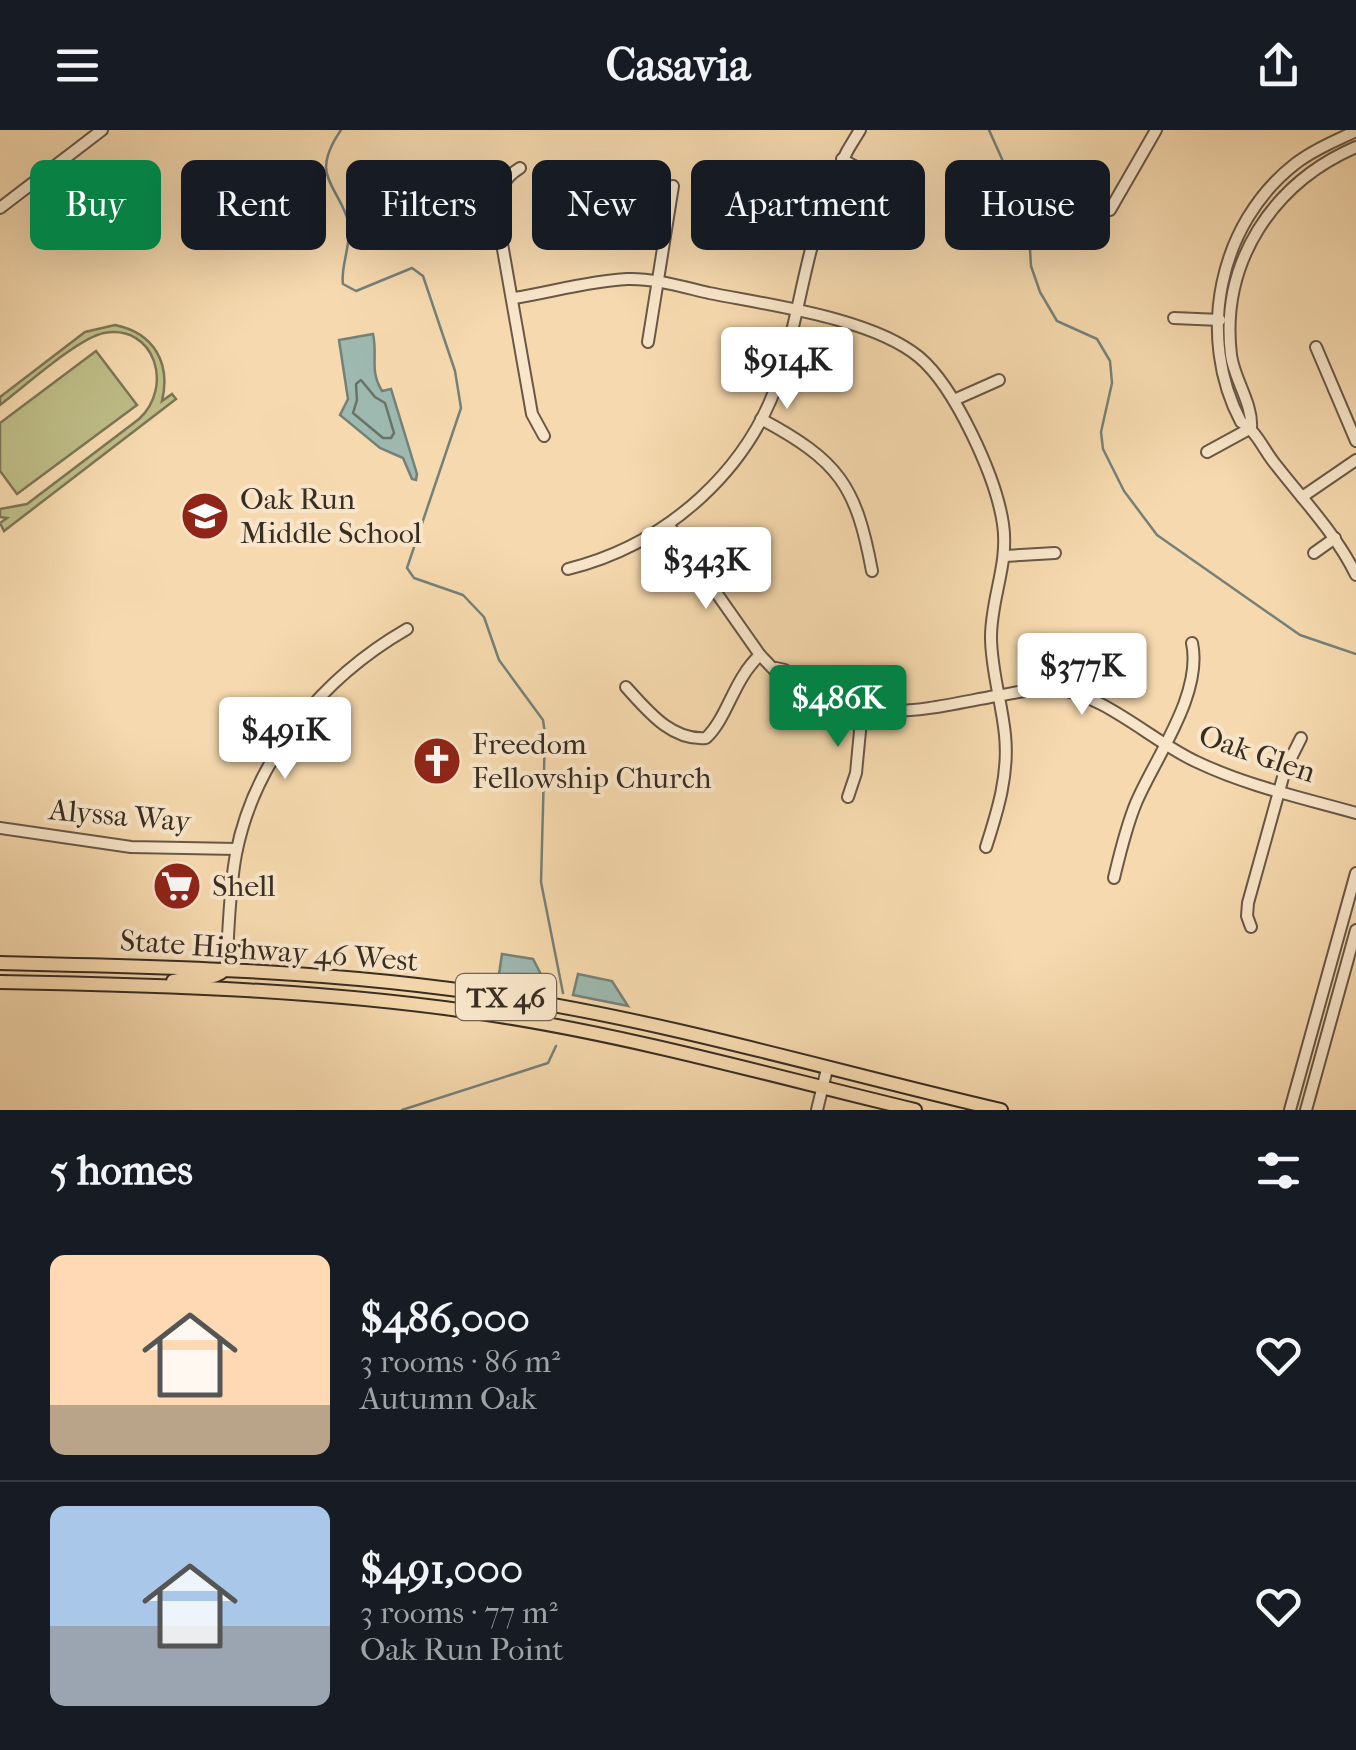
<!DOCTYPE html>
<html lang="en">
<head>
<meta charset="utf-8">
<style>
	:root { --surface:#171b24; --page:#20242c; --text:#f1f3f6; --muted:#9ea1a6; --line:#363941; --accent:#0b8043 }
	body { margin:0; font-family:"IM FELL French Canon",serif; background:var(--page); color:var(--text); height:100vh; display:flex; flex-direction:column; font-size:38px; white-space:nowrap }
	* { box-sizing:border-box; margin:0 }
	p { font-size:32px; color:var(--muted) }
	.icon { flex:none; width:55px; height:55px; fill:none; stroke:currentColor; stroke-width:2; stroke-linecap:round; stroke-linejoin:round }
	.map { position:relative; height:980px; overflow:hidden }
	.details { display:flex; flex-direction:column; background:var(--surface); flex:1 }
	.details>* { flex:none }
	.guide { position:absolute; left:30px; top:30px; width:1298px; height:90px; display:flex; gap:20px }
	.price { position:absolute; translate:-50% -85px; padding:0 22px; border-radius:10px; background:#fff; color:#222; font-size:32px; line-height:65px; filter:drop-shadow(0 2px 5px #0008) }
	.price::after { content:''; position:absolute; left:50%; top:60px; width:30px; height:22px; margin-left:-15px; background:inherit; clip-path:polygon(0 0,100% 0,50% 100%) }
	.price.active { background:var(--accent); color:#fff }
	ul { padding:0; list-style:none }
	li { display:flex; align-items:center; gap:30px; height:250px; padding:0 50px }
	li+li { border-top:2px solid var(--line) }
	li span { display:grid; place-items:center; flex:none; width:280px; height:200px; border-radius:15px; color:#555 }
	li>.icon { margin-inline-start:auto }
	span .icon { width:120px; height:120px; fill:#fffc; stroke-width:1 }
	li b { font-size:42px }
	h2 { display:flex; justify-content:space-between; align-items:center; height:120px; padding:0 50px; font-size:42px }
	.chip { padding:0 35px; border-radius:15px; background:var(--surface); box-shadow:0 10px 40px #0002; font-size:35px; line-height:90px }
	.chip.active { background:var(--accent); color:#fff }
	header { display:flex; justify-content:space-between; align-items:center; height:130px; padding:0 50px; background:var(--surface); font-size:45px; font-weight:700 }
	.map>svg:first-child { display:block }
	.garden { fill:#bfbe88; stroke:#7c7656; stroke-width:2.5 }
	.water { fill:#9db9b0; stroke:#758178; stroke-width:2.5 }
	.lines { fill:none; stroke-linecap:round; stroke-linejoin:round }
	.shore { stroke:#6a736a; stroke-width:2.5 }
	.stream { stroke:#758178; stroke-width:2.5 }
	.minor-casing { stroke:#685846; stroke-width:14 }
	.major-casing { stroke:#382d23; stroke-width:16 }
	.minor { stroke:#f9e6ca; stroke-width:10 }
	.major { stroke:#f6d9ae; stroke-width:12 }
	.labels { text-anchor:middle; dominant-baseline:central; stroke-width:8; stroke-linejoin:round; paint-order:stroke }
	.shield { fill:#f9e6ca; stroke:#726455; stroke-width:2.5 }
	.shield-label { font-size:28px; font-weight:bold; fill:#382d23 }
	.poi-label { font-size:30px; fill:#382d23; stroke:#f9e6ca; text-anchor:start }
	.street-label { font-size:30px; fill:#382d23; stroke:#f9e6ca }
</style>
</head>
<body>
<header><svg class="icon" aria-label="menu" viewBox="0 0 24 24"><path d="M4 6h16M4 12h16M4 18h16"/></svg>Casavia<svg class="icon" aria-label="share" viewBox="0 0 24 24"><path d="M12 15V3M7 8l5-5 5 5M5 13v7h14v-7"/></svg></header>
<div class="map">
<svg width="1356" height="980" viewBox="0 0 1356 980">
	<rect width="100%" height="100%" fill="#f6d9ae"/>
	<filter id="stains"><feTurbulence type="fractalNoise" baseFrequency=".002" numOctaves="4"/><feColorMatrix values="0 0 0 0 .2 0 0 0 0 .09 0 0 0 0 .02 0 0 0 .5 -.17"/></filter>
	<radialGradient id="worn" r=".72"><stop offset=".6" stop-color="#630" stop-opacity="0"/><stop offset="1" stop-color="#630" stop-opacity=".3"/></radialGradient>
	<g class="garden">
		<path d="M115 195C154 203 171 233 162 271L172 264 176 269 4 401 0 393 7 388 0 387V379L27 374 139 289C174 257 155 194 104 203 78 208 24 257 0 275V267L85 202Z"/>
		<path d="M96 221 137 275 17 364 0 341V293Z"/>
	</g>
	<g class="water">
		<path d="M373 204C378 226 369 240 382 261L391 259 417 344 416 350 412 349 403 328 380 318 340 285 348 269 339 210Z"/>
		<path d="M502 824 533 829 549 860 498 851Z"/>
		<path d="M578 844 612 851 628 876 573 865Z"/>
	</g>
	<g class="lines">
		<path class="shore" d="M361 250 375 267 385 273 394 303 391 308H383L353 283 357 270 356 254Z"/>
		<g class="stream">
			<path d="M341 0C334 10 326 25 326 38 327 55 344 73 348 91 352 115 340 137 343 154L356 161 412 138 423 146 455 241 461 278 407 438 414 448 463 465 484 487 499 530 543 590 545 604 541 752 563 863"/>
			<path d="M989 0 1028 87 1031 136 1040 162 1057 191 1097 209 1110 231 1112 253 1101 302 1103 319 1124 361 1157 405 1300 505 1356 524"/>
			<path d="M402 980 548 933 556 916"/>
		</g>
		<g class="minor-casing">
			<g id="minor">
				<path d="M1356 1C1335 11 1313 20 1295 34 1218 94 1196 207 1241 292 1257 301 1264 321 1276 335 1304 371 1336 404 1356 445"/>
				<path d="M842 29 900 62"/>
				<path d="M520 38C500 50 496 68 498 91L532 284 544 306"/>
				<path d="M0 78 102 0"/>
				<path d="M1110 80 1156 0"/>
				<path d="M514 168C551 162 589 151 627 149 654 148 683 157 709 163 769 175 872 188 919 227 955 257 996 347 1003 394 1009 434 991 468 991 507 991 540 1002 573 1005 605 1009 644 998 680 986 717"/>
				<path d="M1174 188 1220 190"/>
				<path d="M648 212 673 56"/>
				<path d="M1316 217 1356 311"/>
				<path d="M954 270 999 250"/>
				<path d="M761 289C839 331 856 355 872 441"/>
				<path d="M1251 298C1253 274 1234 249 1231 225 1220 132 1273 53 1356 17"/>
				<path d="M1207 322 1251 298"/>
				<path d="M1302 367 1356 330"/>
				<path d="M668 394 760 525C773 538 781 549 796 560L804 558C878 594 919 580 996 566 1016 563 1036 557 1056 559 1104 564 1153 612 1197 632 1247 656 1303 668 1356 683"/>
				<path d="M1314 423 1335 408"/>
				<path d="M1005 426 1055 423"/>
				<path d="M568 439C668 414 752 339 782 239 807 155 810 75 860 0"/>
				<path d="M776 538 785 540 804 558"/>
				<path d="M626 557C647 580 671 611 706 608 728 587 733 550 760 525"/>
				<path d="M848 667 856 643 862 580"/>
				<path d="M0 698 131 717 237 719"/>
				<path d="M1114 748C1120 723 1126 697 1136 673 1155 628 1203 564 1192 513"/>
				<path d="M1251 797 1247 786 1248 773 1285 640 1301 608"/>
				<path d="M226 838C229 800 229 761 236 724 255 627 324 547 407 499"/>
				<path d="M817 980 827 939"/>
				<path d="M1290 980 1356 743"/>
				<path d="M1306 980 1356 800"/>
			</g>
		</g>
		<g class="major-casing">
			<g id="major">
				<path d="M0 833C170 837 338 840 506 867 673 893 837 942 1001 980"/>
				<path d="M173 851C190 846 215 852 226 838"/>
				<path d="M0 852C168 855 334 860 500 886 639 908 777 947 915 980"/>
			</g>
		</g>
		<use href="#minor" class="minor"/>
		<use href="#major" class="major"/>
	</g>
	<defs>
		<g id="school-disc" transform="scale(2.5)"><circle r="9.5" fill="#8f2418" stroke="#f9e6ca"/><path d="M0-5L7-2L0 1L-7-2ZM-4 1L0 2.5L4 1V4Q0 6-4 4Z" fill="#fff"/></g>
		<g id="church-disc" transform="scale(2.5)"><circle r="9.5" fill="#8f2418" stroke="#f9e6ca"/><path d="M-1.2-6h2.4v3.5h3.3v2.4h-3.3V6h-2.4V-.1h-3.3v-2.4h3.3Z" fill="#fff"/></g>
		<g id="supermarket-disc" transform="scale(2.5)"><circle r="9.5" fill="#8f2418" stroke="#f9e6ca"/><path d="M-6-5.5h2.5l.6 2H6L4.5 2H-2.5L-4.4-4H-6ZM-1.5 3.2a1.3 1.3 0 1 0 .1 0ZM3 3.2a1.3 1.3 0 1 0 .1 0Z" fill="#fff"/></g>
	</defs>
	<g fill-rule="evenodd">
		<use href="#school-disc" x="205" y="386"/>
		<use href="#church-disc" x="437" y="631"/>
		<use href="#supermarket-disc" x="177" y="756"/>
	</g>
	<g class="labels">
		<rect class="shield" x="456" y="844" width="100" height="46" rx="8"/>
		<g class="shield-label">
			<text x="506" y="867">TX 46</text>
		</g>
		<g class="poi-label">
			<text x="240" y="369">Oak Run<tspan x="240" dy="34">Middle School</tspan></text>
			<text x="472" y="614">Freedom<tspan x="472" dy="34">Fellowship Church</tspan></text>
			<text x="212" y="756">Shell</text>
		</g>
		<g class="street-label">
			<text transform="translate(1257 624) rotate(19)">Oak Glen</text>
			<text transform="translate(120 686) rotate(5)">Alyssa Way</text>
			<text transform="translate(269 821) rotate(4)">State Highway 46 West</text>
		</g>
	</g>
	<rect width="100%" height="100%" filter="url(#stains)"/>
	<rect width="100%" height="100%" fill="url(#worn)"/>
</svg>
<b class="price" style="left:787px;top:282px">$914K</b>
<b class="price" style="left:706px;top:482px">$343K</b>
<b class="price" style="left:1082px;top:588px">$377K</b>
<b class="price active" style="left:838px;top:620px">$486K</b>
<b class="price" style="left:285px;top:652px">$491K</b>
<div class="guide">
<a class="chip active">Buy</a>
<a class="chip">Rent</a>
<a class="chip">Filters</a>
<a class="chip">New</a>
<a class="chip">Apartment</a>
<a class="chip">House</a>
</div>
</div>
<section class="details">
<h2>5 homes<svg class="icon" aria-label="filters" viewBox="0 0 24 24"><path d="M4 7h16M4 17h16"/><circle cx="9" cy="7" r="2"/><circle cx="15" cy="17" r="2"/></svg></h2>
<ul>
<li><span style="background:linear-gradient(#ffd9b3 75%,#b9a48a 0)"><svg class="icon" aria-label="home" viewBox="0 0 24 24"><path d="M3 11l9-7 9 7M6 9v11h12V9"/></svg></span><div><b>$486,000</b><p>3 rooms · 86 m²</p><p>Autumn Oak</p></div><svg class="icon" aria-label="heart" viewBox="0 0 24 24"><path d="M12 20l-8-8c-3-5 5-10 8-4 3-6 11-1 8 4z"/></svg></li>
<li><span style="background:linear-gradient(#a9c7e8 60%,#9aa5b1 0)"><svg class="icon" aria-label="home" viewBox="0 0 24 24"><path d="M3 11l9-7 9 7M6 9v11h12V9"/></svg></span><div><b>$491,000</b><p>3 rooms · 77 m²</p><p>Oak Run Point</p></div><svg class="icon" aria-label="heart" viewBox="0 0 24 24"><path d="M12 20l-8-8c-3-5 5-10 8-4 3-6 11-1 8 4z"/></svg></li>
</ul>
</section>
</body>
</html>
